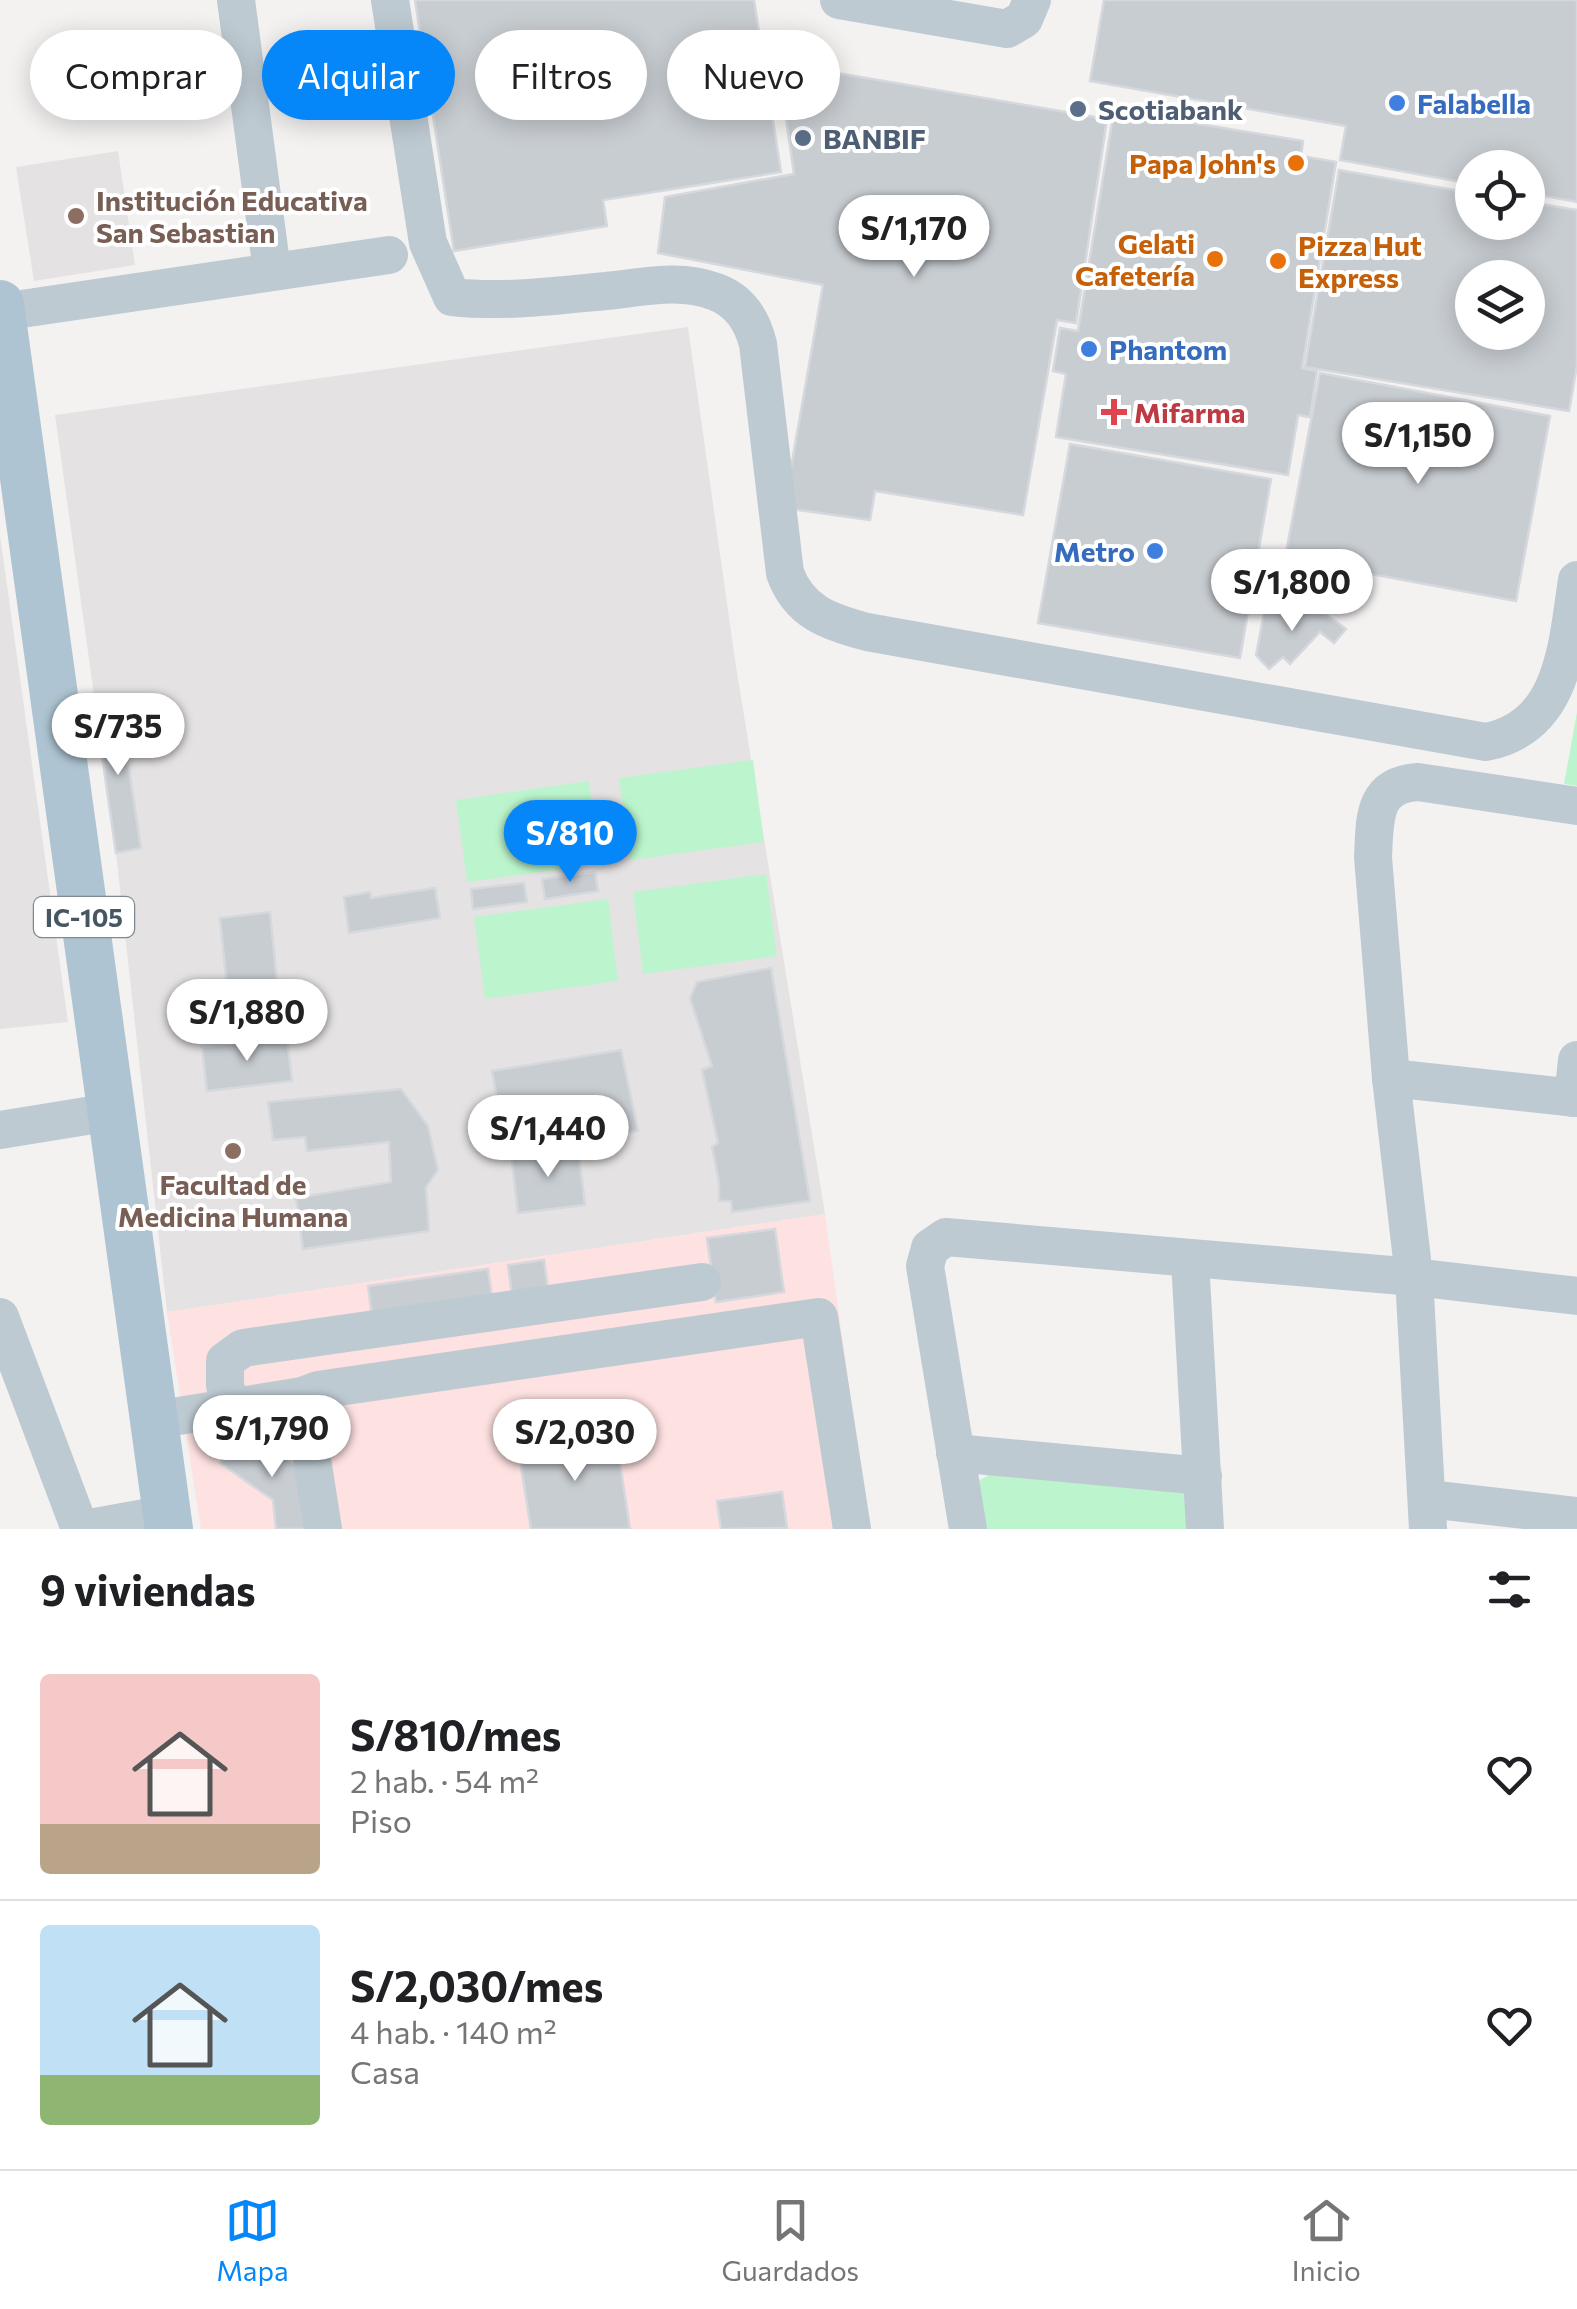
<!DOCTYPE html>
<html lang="es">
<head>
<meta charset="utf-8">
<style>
	:root { --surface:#fff; --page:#f6f6f6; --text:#202124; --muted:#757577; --line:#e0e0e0; --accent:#0587fa }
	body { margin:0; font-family:Commissioner,sans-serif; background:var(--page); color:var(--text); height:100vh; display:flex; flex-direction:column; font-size:38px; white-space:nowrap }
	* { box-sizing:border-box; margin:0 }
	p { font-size:32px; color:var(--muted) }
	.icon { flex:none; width:55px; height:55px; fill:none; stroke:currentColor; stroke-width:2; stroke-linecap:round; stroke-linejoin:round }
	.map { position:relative; height:1529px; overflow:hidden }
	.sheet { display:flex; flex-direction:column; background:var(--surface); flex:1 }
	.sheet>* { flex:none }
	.guide { position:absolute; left:30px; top:30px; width:1000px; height:90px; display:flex; gap:20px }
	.buttons { position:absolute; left:1455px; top:150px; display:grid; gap:20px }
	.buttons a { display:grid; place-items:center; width:90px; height:90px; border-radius:50%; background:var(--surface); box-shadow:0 5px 25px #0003; font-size:50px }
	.price { position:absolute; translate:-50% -85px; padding:0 22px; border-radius:35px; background:#fff; color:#222; font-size:32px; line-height:65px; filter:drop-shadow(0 2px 5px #0008) }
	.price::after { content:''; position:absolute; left:50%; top:60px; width:30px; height:22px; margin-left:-15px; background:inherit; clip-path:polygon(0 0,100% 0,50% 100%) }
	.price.on { background:var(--accent); color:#fff }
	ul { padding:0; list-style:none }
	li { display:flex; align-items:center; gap:30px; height:250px; padding:0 40px }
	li+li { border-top:2px solid var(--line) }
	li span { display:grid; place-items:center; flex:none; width:280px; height:200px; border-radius:10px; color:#555 }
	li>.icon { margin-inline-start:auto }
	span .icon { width:120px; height:120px; fill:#fffc; stroke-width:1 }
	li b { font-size:42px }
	h2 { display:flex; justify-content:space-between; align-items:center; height:120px; padding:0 40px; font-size:42px }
	.pill { padding:0 35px; border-radius:45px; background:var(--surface); box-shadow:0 5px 25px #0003; font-size:35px; line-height:90px }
	.pill.on { background:var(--accent); color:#fff }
	.tabs { display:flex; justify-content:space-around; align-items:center; height:140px; border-top:2px solid var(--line); background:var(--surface); font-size:28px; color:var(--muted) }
	.tabs a { display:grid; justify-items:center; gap:5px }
	.tabs .on { color:var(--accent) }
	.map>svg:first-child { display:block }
	.education { fill:#e5e2e3 }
	.medical { fill:#fee1e1 }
	.green { fill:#bcf5cd }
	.building { fill:#c8cdd2; stroke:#d5d8dd; stroke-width:2.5; fill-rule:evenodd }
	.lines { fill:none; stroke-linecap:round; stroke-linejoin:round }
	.minor { stroke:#becad2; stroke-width:38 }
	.major { stroke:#aec4d2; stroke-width:48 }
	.shop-dot { fill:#3f7fe0; stroke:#fff; stroke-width:4 }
	.service-dot { fill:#5c6f8a; stroke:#fff; stroke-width:4 }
	.food-dot { fill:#e8710a; stroke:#fff; stroke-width:4 }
	.education-dot { fill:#8d6e63; stroke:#fff; stroke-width:4 }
	.health-dot { fill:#e0444e; stroke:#fff; stroke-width:4 }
	.labels { text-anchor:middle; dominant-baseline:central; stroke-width:8; stroke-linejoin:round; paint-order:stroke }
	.shield { fill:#fff; stroke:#7e8990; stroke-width:2.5 }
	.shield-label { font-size:25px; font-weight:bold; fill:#475761 }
	.shop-label { font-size:28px; font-weight:bold; fill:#366cbe; stroke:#fff; text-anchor:start }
	.service-label { font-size:28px; font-weight:bold; fill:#4e5e75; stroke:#fff; text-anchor:start }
	.food-label { font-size:28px; font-weight:bold; fill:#c56008; stroke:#fff; text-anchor:end }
	.education-label { font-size:28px; font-weight:bold; fill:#785e54; stroke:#fff; text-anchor:start }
	.health-label { font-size:28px; font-weight:bold; fill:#be3a42; stroke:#fff; text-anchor:start }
</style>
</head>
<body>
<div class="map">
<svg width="1577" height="1529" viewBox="0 0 1577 1529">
	<rect width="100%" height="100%" fill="#f4f1f1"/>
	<g class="education">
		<path d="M118 151 135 265 34 281 16 167Z"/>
		<path d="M688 327 735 660 825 1214 167 1312 116 853 55 415Z"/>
		<path d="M0 535 68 1022 0 1029Z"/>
	</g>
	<path class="medical" d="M825 1214 869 1529H201L167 1312Z"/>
	<g class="green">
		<path d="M1577 712V786L1564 784Z"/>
		<path d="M753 760 764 842 630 860 619 778Z"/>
		<path d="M589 781 600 864 467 882 456 800Z"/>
		<path d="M766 874 777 956 643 974 633 892Z"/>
		<path d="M608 899 618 981 485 999 474 917Z"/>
		<path d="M989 1475 1188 1493 1189 1529H985L978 1489 980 1480Z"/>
	</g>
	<g class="building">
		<path d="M415 0H754L781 172 603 200 607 226 454 251Z"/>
		<path d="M1104 0H1577V202L1528 193V168H1472V184L1340 160 1346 126 1090 81Z"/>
		<path d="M778 63 1107 119 1076 323 1057 320 1023 515 875 491 870 520 784 508 823 285 658 253 665 197 794 174Z"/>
		<path d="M1114 110 1303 141 1301 156 1336 162 1302 368 1317 371 1310 417 1298 415 1288 475 1056 437 1066 374 1053 371 1060 328 1078 331Z"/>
		<path d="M1339 170 1472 193V222H1528V202L1577 210V365L1569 411 1305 367ZM1472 278H1528V332H1472Z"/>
		<path d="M1320 373 1550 416 1516 601 1285 558Z"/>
		<path d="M1070 444 1271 479 1240 658 1038 623Z"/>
		<path d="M1283 564 1317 570 1312 604 1277 598Z"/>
		<path d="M1265 608 1325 614 1346 629 1334 643 1320 632 1290 664 1283 657 1269 669 1256 655Z"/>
		<path d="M119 703 141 848 116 853 95 706Z"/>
		<path d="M595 872 598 891 545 899 542 879Z"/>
		<path d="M524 883 527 902 473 909 471 889Z"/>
		<path d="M435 888 440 918 349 933 344 897 370 892 371 898Z"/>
		<path d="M270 912 282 1032 232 1037 220 918Z"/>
		<path d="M771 968 810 1201 732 1212 731 1201H719V1182L712 1147 718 1143 702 1070 712 1066 690 998 697 982Z"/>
		<path d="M287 1037 292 1081 207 1091 202 1047Z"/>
		<path d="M621 1050 638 1131 569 1141 566 1109 501 1121 492 1071Z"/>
		<path d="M401 1089 428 1126 438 1170 426 1187 429 1231 303 1249 296 1198 391 1182 389 1142 307 1151 305 1137 273 1140 268 1102Z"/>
		<path d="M578 1146 585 1205 518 1213 511 1154Z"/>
		<path d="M775 1229 784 1292 716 1302 707 1238Z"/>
		<path d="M544 1260 548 1290 512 1295 508 1265Z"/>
		<path d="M488 1269 492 1298 372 1316 368 1286Z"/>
		<path d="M244 1429 304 1471 313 1529H276L273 1500 220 1463Z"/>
		<path d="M615 1431 630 1529H531L518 1447Z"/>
		<path d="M782 1492 787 1528 721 1529 717 1501Z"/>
	</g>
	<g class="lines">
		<g class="minor">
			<path d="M236 0 272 271"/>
			<path d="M390 0 428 243 452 297C507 303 561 295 616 290 649 286 683 279 716 292 740 301 752 320 758 344L785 573C799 612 829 622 867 632L1486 742C1565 726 1567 644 1577 580"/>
			<path d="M839 0 1007 29 1024 19 1032 0"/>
			<path d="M1 312 389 255"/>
			<path d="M1391 1078 1577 1098"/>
			<path d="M1573 1098 1577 1060"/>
			<path d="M0 1130 111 1112"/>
			<path d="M1190 1260 1205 1529"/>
			<path d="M0 1317 80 1529"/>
			<path d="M302 1396 323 1529"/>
			<path d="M230 1407 225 1385V1361L243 1348 702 1282"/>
			<path d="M154 1420 302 1396 318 1390 819 1317 852 1529"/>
			<path d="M955 1453 1203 1476"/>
			<path d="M1428 1499 1577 1516"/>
			<path d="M84 1529 167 1514"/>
			<path d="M968 1529 925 1266 930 1248 946 1237 1414 1277 1577 1296"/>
			<path d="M1428 1529 1414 1277 1391 1078 1373 857C1375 819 1372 785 1418 782L1577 806"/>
		</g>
		<path class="major" d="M0 304 169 1529"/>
	</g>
	<g class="shop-dot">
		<circle cx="1397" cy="103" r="10"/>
		<circle cx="1089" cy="349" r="10"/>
		<circle cx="1155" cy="551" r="10"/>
	</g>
	<g class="service-dot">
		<circle cx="1078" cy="109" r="10"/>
		<circle cx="803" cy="138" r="10"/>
	</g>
	<g class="food-dot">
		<circle cx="1296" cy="163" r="10"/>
		<circle cx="1215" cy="259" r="10"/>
		<circle cx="1278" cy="261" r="10"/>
	</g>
	<g class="education-dot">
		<circle cx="76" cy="216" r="10"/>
		<circle cx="233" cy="1151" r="10"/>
	</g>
	<path class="health-dot" d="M1109 397h10v10h10v10h-10v10h-10v-10h-10v-10h10z"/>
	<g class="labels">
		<rect class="shield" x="34" y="897" width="100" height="40" rx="8"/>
		<g class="shield-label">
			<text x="84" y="917">IC-105</text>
		</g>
		<g class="shop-label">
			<text x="1417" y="103">Falabella</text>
			<text x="1109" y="349">Phantom</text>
			<text x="1135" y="551" text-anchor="end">Metro</text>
		</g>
		<g class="service-label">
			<text x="1098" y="109">Scotiabank</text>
			<text x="823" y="138">BANBIF</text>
		</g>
		<g class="food-label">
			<text x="1276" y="163">Papa John's</text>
			<text x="1195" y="243">Gelati<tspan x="1195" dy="32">Cafetería</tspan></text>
			<text x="1298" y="245" text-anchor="start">Pizza Hut<tspan x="1298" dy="32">Express</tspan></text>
		</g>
		<g class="education-label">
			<text x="96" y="200">Institución Educativa<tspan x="96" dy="32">San Sebastian</tspan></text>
			<text x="233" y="1184" text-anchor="middle">Facultad de<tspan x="233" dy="32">Medicina Humana</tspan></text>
		</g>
		<g class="health-label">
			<text x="1134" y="412">Mifarma</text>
		</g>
	</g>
</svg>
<div class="buttons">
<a><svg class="icon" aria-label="locate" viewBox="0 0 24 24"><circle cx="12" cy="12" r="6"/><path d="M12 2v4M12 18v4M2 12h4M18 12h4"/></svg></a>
<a><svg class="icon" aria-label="layers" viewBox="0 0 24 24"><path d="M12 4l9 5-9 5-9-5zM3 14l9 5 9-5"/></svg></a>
</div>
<b class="price" style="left:914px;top:280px">S/1,170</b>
<b class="price" style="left:1418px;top:487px">S/1,150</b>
<b class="price" style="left:1292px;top:634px">S/1,800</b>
<b class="price" style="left:118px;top:778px">S/735</b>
<b class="price on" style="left:570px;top:885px">S/810</b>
<b class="price" style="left:247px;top:1064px">S/1,880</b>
<b class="price" style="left:548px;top:1180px">S/1,440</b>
<b class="price" style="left:272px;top:1480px">S/1,790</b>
<b class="price" style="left:575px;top:1484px">S/2,030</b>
<div class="guide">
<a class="pill">Comprar</a>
<a class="pill on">Alquilar</a>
<a class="pill">Filtros</a>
<a class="pill">Nuevo</a>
</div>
</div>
<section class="sheet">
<h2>9 viviendas<svg class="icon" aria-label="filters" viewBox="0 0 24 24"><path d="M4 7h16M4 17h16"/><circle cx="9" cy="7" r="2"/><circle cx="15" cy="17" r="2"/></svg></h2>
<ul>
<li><span style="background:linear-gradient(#f6c9c9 75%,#b9a48a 0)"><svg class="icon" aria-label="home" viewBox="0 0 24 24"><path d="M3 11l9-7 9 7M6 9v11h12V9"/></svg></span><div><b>S/810/mes</b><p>2 hab. · 54 m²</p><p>Piso</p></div><svg class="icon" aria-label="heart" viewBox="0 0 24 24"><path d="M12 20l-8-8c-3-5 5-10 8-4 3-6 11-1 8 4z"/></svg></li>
<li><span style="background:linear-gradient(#bfe0f5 75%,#8fb573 0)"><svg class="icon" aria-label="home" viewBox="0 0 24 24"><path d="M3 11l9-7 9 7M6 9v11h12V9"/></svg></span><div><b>S/2,030/mes</b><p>4 hab. · 140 m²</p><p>Casa</p></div><svg class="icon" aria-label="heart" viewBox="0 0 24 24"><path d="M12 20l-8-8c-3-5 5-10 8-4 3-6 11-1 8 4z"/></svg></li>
</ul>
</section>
<nav class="tabs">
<a class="on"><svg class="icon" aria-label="map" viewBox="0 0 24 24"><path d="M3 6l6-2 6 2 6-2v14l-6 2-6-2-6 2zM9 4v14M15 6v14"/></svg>Mapa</a>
<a><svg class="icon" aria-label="saved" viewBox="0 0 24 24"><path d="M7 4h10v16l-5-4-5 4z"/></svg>Guardados</a>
<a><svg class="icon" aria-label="home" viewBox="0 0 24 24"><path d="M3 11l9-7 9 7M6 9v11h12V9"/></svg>Inicio</a>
</nav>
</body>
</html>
